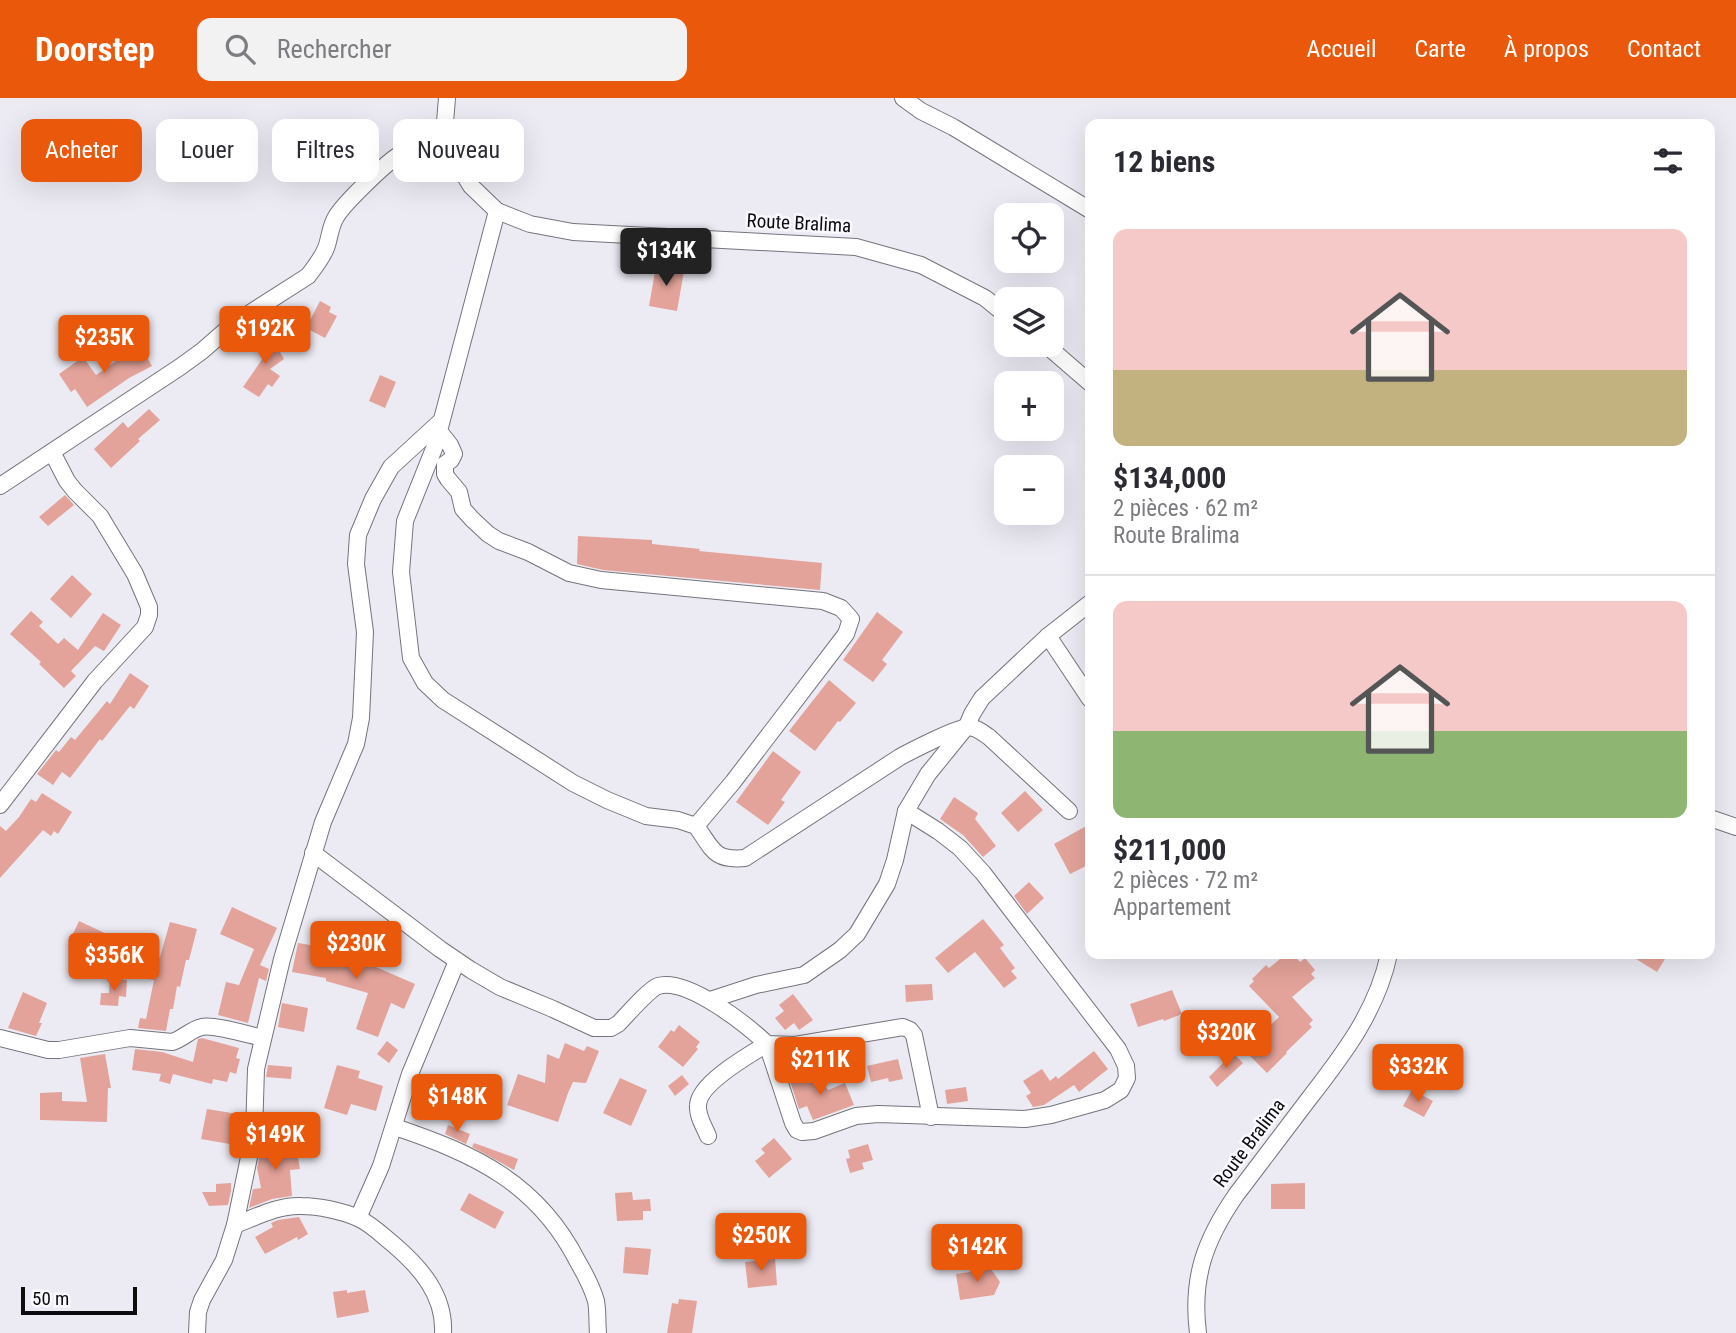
<!DOCTYPE html>
<html lang="fr">
<head>
<meta charset="utf-8">
<style>
	:root { --surface:#fff; --page:#f2f2f3; --text:#2b2b33; --muted:#7c7c81; --line:#e1e1e2; --accent:#ea580c }
	body { margin:0; font-family:"Roboto Condensed",sans-serif; background:var(--page); color:var(--text); height:100vh; display:flex; flex-direction:column; font-size:26px; white-space:nowrap }
	* { box-sizing:border-box; margin:0 }
	p { font-size:23px; color:var(--muted) }
	.icon { flex:none; width:38px; height:38px; fill:none; stroke:currentColor; stroke-width:2; stroke-linecap:round; stroke-linejoin:round }
	.map { position:relative; flex:1; overflow:hidden }
	.drawer { position:absolute; left:1085px; top:21px; width:630px; height:840px; display:flex; flex-direction:column; background:var(--surface); border-radius:14px; box-shadow:0 7px 28px #0002 }
	.drawer>* { flex:none }
	.banner { position:absolute; left:21px; top:21px; width:665px; height:63px; display:flex; gap:14px }
	.buttons { position:absolute; left:994px; top:105px; display:grid; gap:14px }
	.buttons a { display:grid; place-items:center; width:70px; height:70px; border-radius:14px; background:var(--surface); box-shadow:0 7px 28px #0002; font-size:35px }
	.scale { position:absolute; left:21px; bottom:18px; width:116px; box-sizing:border-box; padding-left:7px; border:4px solid #0d0c0f; border-top:0; font-size:19px; line-height:24px; white-space:nowrap; color:#0d0c0f; -webkit-text-stroke:5px #faf9fe; paint-order:stroke }
	.price { position:absolute; translate:-50% -60px; padding:0 16px; border-radius:7px; background:var(--accent); color:#fff; font-size:23px; line-height:46px; filter:drop-shadow(0 2px 4px #0008) }
	.price::after { content:''; position:absolute; left:50%; top:42px; width:21px; height:16px; margin-left:-10px; background:inherit; clip-path:polygon(0 0,100% 0,50% 100%) }
	.price.on { background:#222; color:#fff }
	ul { padding:0; list-style:none }
	li { display:grid; align-content:center; gap:14px; height:371px; padding:0 28px }
	li+li { border-top:2px solid var(--line) }
	li span { display:grid; place-items:center; height:217px; border-radius:14px; color:#555 }
	li>.icon { margin-inline-start:auto }
	span .icon { width:126px; height:126px; fill:#fffc; stroke-width:1 }
	li b { font-size:30px }
	h2 { display:flex; justify-content:space-between; align-items:center; height:84px; padding:0 28px; font-size:30px }
	.chip { padding:0 24px; border-radius:14px; background:var(--surface); box-shadow:0 7px 28px #0002; font-size:24px; line-height:63px }
	.chip.on { background:var(--accent); color:#fff }
	header { display:flex; align-items:center; gap:42px; box-sizing:border-box; height:98px; padding:0 35px; background:var(--accent); color:#fff }
	header strong { font-size:33px }
	nav { display:flex; gap:38px; margin-inline-start:auto; font-size:24px }
	.search { width:490px; height:63px; background:var(--page); display:flex; align-items:center; gap:18px; box-sizing:border-box; padding:0 24px; border-radius:14px; color:var(--muted); font-size:26px }
	.map>svg:first-child { display:block }
	.building { fill:#e3a39a }
	.lines { fill:none; stroke-linecap:round; stroke-linejoin:round }
	.street-casing { stroke:#75747c; stroke-width:18 }
	.street { stroke:#fff; stroke-width:16 }
	.labels { text-anchor:middle; dominant-baseline:central; stroke-width:5; stroke-linejoin:round; paint-order:stroke }
	.street-label { font-size:19px; fill:#0d0c0f; stroke:#faf9fe }
</style>
</head>
<body>
<header>
<strong>Doorstep</strong>
<div class="search"><svg class="icon" aria-label="search" viewBox="0 0 24 24"><circle cx="10" cy="10" r="6"/><path d="M15 15l6 6"/></svg>Rechercher</div>
<nav><a>Accueil</a><a>Carte</a><a>À propos</a><a>Contact</a></nav>
</header>
<div class="map">
<svg width="1736" height="1235" viewBox="0 0 1736 1235">
	<rect width="100%" height="100%" fill="#ecebf4"/>
	<g class="building">
		<path d="M656 168 684 173 677 213 649 208Z"/>
		<path d="M320 203 331 209 329 214 337 218 325 240 306 230Z"/>
		<path d="M268 234 284 261 270 271 280 278 272 289 268 286 259 299 243 289 263 260 253 245Z"/>
		<path d="M140 246 152 268 129 280 87 309 75 291 71 294 59 276 83 259 96 277 128 255 127 253Z"/>
		<path d="M380 277 396 284 385 310 369 303Z"/>
		<path d="M149 311 160 322 138 341 140 343 111 370 94 351 123 324 128 330Z"/>
		<path d="M65 397 74 407 48 428 39 419Z"/>
		<path d="M578 438 652 442V446L700 451 699 453 822 465 820 492 603 472 577 466Z"/>
		<path d="M72 477 92 496 71 520 50 501Z"/>
		<path d="M31 513 43 524 39 528 58 546 64 540 78 552 103 515 121 527 104 553 95 548 71 573 76 578 64 590 39 566 41 564 10 536Z"/>
		<path d="M877 514 903 534 882 562 887 566 873 584 843 562Z"/>
		<path d="M130 575 149 588 134 611 130 608 102 643 100 641 70 680 62 674 53 687 37 676 56 652 59 654 71 639 75 642 107 603 110 606Z"/>
		<path d="M829 582 856 605 840 624 838 623 815 653 789 633Z"/>
		<path d="M773 653 801 674 781 702 785 704 768 727 736 704Z"/>
		<path d="M1025 693 1043 712 1018 734 1001 715Z"/>
		<path d="M42 695 72 714 58 736 54 733 51 738 43 732 0 780V728L6 733 19 719 31 701 36 704Z"/>
		<path d="M954 699 978 715 975 721 996 748 983 759 963 737 940 721Z"/>
		<path d="M1090 726V766L1070 776 1054 746Z"/>
		<path d="M1029 784 1044 800 1027 816 1014 798Z"/>
		<path d="M232 809 277 830 260 867 269 871 266 883 259 880 248 925 218 917 226 884 239 887 254 851 220 836Z"/>
		<path d="M983 821 1004 847 1000 850 1015 870 1011 873 1017 880 1004 890 975 854 948 875 935 860Z"/>
		<path d="M79 823 111 838 106 850 73 836Z"/>
		<path d="M170 824 197 831 189 862H186L180 889 177 888 173 911H170L166 933 138 930 140 920 146 921 154 882 142 880 148 856 160 859Z"/>
		<path d="M298 845 335 851V848L352 852 350 858 370 864 369 866 415 886 404 911 391 905 378 939 356 931 368 895 326 883V880L292 874Z"/>
		<path d="M1286 856H1293L1300 864 1305 860 1315 872 1311 876 1315 880 1292 899 1313 922 1309 926 1312 929 1286 954 1287 955 1267 975 1244 952 1279 919 1249 888 1254 883 1252 881 1266 867 1269 870Z"/>
		<path d="M1628 856H1668L1657 874Z"/>
		<path d="M110 881 127 882 126 899 119 898 118 908 100 907 101 895H109Z"/>
		<path d="M932 886 933 902 906 904 905 887Z"/>
		<path d="M1172 892 1182 916 1164 923 1163 921 1138 929 1130 906Z"/>
		<path d="M23 894 47 905 39 925H42L36 938 8 930Z"/>
		<path d="M793 896 813 922 799 932 794 925 785 932 775 920 784 913 779 907Z"/>
		<path d="M282 905 308 910 304 934 278 929Z"/>
		<path d="M679 927 700 944 696 949 698 951 683 969 658 949 671 932 674 934Z"/>
		<path d="M202 940 239 950 236 960 240 961 236 976 230 974 227 984 213 981 212 986 173 976 170 986 159 983 161 976 132 972 135 951 162 954 193 964 198 941Z"/>
		<path d="M387 943 398 952 389 965 377 956Z"/>
		<path d="M565 945 584 953 587 948 599 953 586 985 573 984 568 995 558 1024 507 1007 518 976 545 985 547 956 559 961Z"/>
		<path d="M1094 953 1108 971 1079 994 1074 987 1044 1007 1033 1009 1026 998 1031 995 1023 983 1042 971 1050 983 1056 978 1058 981Z"/>
		<path d="M1233 955 1243 965 1217 989 1209 979Z"/>
		<path d="M105 956 111 990H108L107 1024 40 1022V995L62 994V1003L87 1004 80 960Z"/>
		<path d="M898 961 903 981 889 984 888 980 871 984 867 968Z"/>
		<path d="M268 967 292 969 291 981 266 979Z"/>
		<path d="M337 967 360 973 358 980 383 988 376 1013 351 1006 347 1017 324 1010Z"/>
		<path d="M812 974 820 991 826 989 828 992 845 985 854 1007 813 1022 807 1008 799 1011 790 983Z"/>
		<path d="M682 977 689 986 675 998 668 988Z"/>
		<path d="M620 980 647 992 631 1028 603 1015Z"/>
		<path d="M966 989 968 1003 947 1006 945 992Z"/>
		<path d="M1412 992 1433 1003 1424 1019 1403 1008Z"/>
		<path d="M207 1011 244 1017V1034L241 1048 201 1041Z"/>
		<path d="M448 1027 470 1036 466 1046 445 1036Z"/>
		<path d="M774 1040 792 1061 769 1080 755 1063 765 1055 761 1051Z"/>
		<path d="M295 1043 300 1071 290 1072 292 1098 272 1101 249 1110 253 1091 261 1090 257 1070 262 1049Z"/>
		<path d="M474 1045 518 1061 514 1072 472 1049Z"/>
		<path d="M868 1046 873 1062 862 1065 864 1071 850 1075 846 1061 850 1060 848 1052Z"/>
		<path d="M231 1085V1093L228 1107 209 1108 202 1094H216V1086Z"/>
		<path d="M1305 1085V1111H1271V1086Z"/>
		<path d="M632 1094 633 1102 650 1101 651 1113H643V1122L617 1123 615 1095Z"/>
		<path d="M469 1095 504 1114 495 1131 460 1112Z"/>
		<path d="M299 1119 308 1136 298 1142 297 1139 265 1156 255 1139 273 1129 271 1125 278 1122Z"/>
		<path d="M625 1149 651 1151 648 1177 623 1175Z"/>
		<path d="M775 1161 777 1187 748 1190 745 1164Z"/>
		<path d="M991 1171 1000 1184 994 1197 960 1202 956 1176Z"/>
		<path d="M347 1192V1195L365 1192 369 1214 337 1220 333 1194Z"/>
		<path d="M679 1201 697 1203 692 1235H667L672 1205 678 1206Z"/>
	</g>
	<g class="lines">
		<g class="street-casing">
			<g id="street">
				<path d="M447 0 445 24 448 43 455 62 471 88 497 113 530 126 573 134 856 149 921 167 985 200 1006 217"/>
				<path d="M903 0 921 13 953 29 1090 112"/>
				<path d="M1046 247 1090 285"/>
				<path d="M439 333 450 347 454 356 451 362 445 366V376L448 381 459 394 463 411 472 421 488 436 499 443 528 454 569 475 601 482 823 503 841 510 851 521 846 536 733 684 696 728 678 722 646 718 607 702 573 685 443 602 425 585 411 560 401 474 405 423 435 348 497 113"/>
				<path d="M0 388 180 269 202 253 233 226 308 178C315 169 322 160 326 150 330 140 330 128 336 119 344 105 386 65 399 57L448 43"/>
				<path d="M1048 538 1090 601"/>
				<path d="M0 707 95 583 145 529 149 517V509L135 476 100 418 75 393 67 383 52 354"/>
				<path d="M1710 720 1736 729"/>
				<path d="M696 728C713 751 713 763 745 760L900 659C911 653 958 629 968 629 976 629 983 635 989 639L1069 713"/>
				<path d="M313 755 440 851 471 872 500 889 553 911 594 930H611L618 926C627 917 648 892 658 888 687 879 747 927 767 946L795 947 903 929 910 932 914 937 931 1019"/>
				<path d="M710 902 756 887 804 877 840 852 857 836 887 786 895 762 906 713 928 676 967 628 972 616 982 600 1048 538 1090 505"/>
				<path d="M0 940 48 952H59L130 940 172 944C183 941 191 931 202 929 213 926 249 937 263 940"/>
				<path d="M395 1029C475 1056 538 1085 578 1164 585 1176 592 1189 596 1203 598 1213 597 1225 598 1235"/>
				<path d="M708 1038C704 1028 697 1018 698 1007 699 985 749 957 767 946L793 1025 797 1032 802 1034 814 1033 856 1018 878 1016 1025 1021 1051 1017 1105 1002 1121 992 1127 980 1126 968 1118 951 983 775 960 750 938 733 906 713"/>
				<path d="M358 1120 381 1068 410 976 457 863"/>
				<path d="M235 1127C256 1119 278 1107 301 1108 319 1108 342 1113 358 1120 371 1126 382 1137 393 1146 420 1169 445 1197 443 1235"/>
				<path d="M197 1235 198 1214 202 1202 224 1162 235 1127 254 1035 256 971 282 861 323 724 356 646 361 620 365 534 356 466 358 437 373 401 391 369 441 323"/>
				<path d="M1198 1235C1191 1180 1205 1142 1236 1097 1260 1065 1284 1034 1308 1002 1343 957 1377 913 1389 856"/>
			</g>
		</g>
		<use href="#street" class="street"/>
	</g>
	<g class="labels">
		<g class="street-label">
			<text transform="translate(799 125) rotate(3)">Route Bralima</text>
			<text transform="translate(1249 1045) rotate(-53)">Route Bralima</text>
		</g>
	</g>
</svg>
<div class="buttons">
<a><svg class="icon" aria-label="locate" viewBox="0 0 24 24"><circle cx="12" cy="12" r="6"/><path d="M12 2v4M12 18v4M2 12h4M18 12h4"/></svg></a>
<a><svg class="icon" aria-label="layers" viewBox="0 0 24 24"><path d="M12 4l9 5-9 5-9-5zM3 14l9 5 9-5"/></svg></a>
<a>+</a>
<a>−</a>
</div>
<div class="scale">50 m</div>
<b class="price on" style="left:666px;top:190px">$134K</b>
<b class="price" style="left:265px;top:268px">$192K</b>
<b class="price" style="left:104px;top:277px">$235K</b>
<b class="price" style="left:356px;top:883px">$230K</b>
<b class="price" style="left:114px;top:895px">$356K</b>
<b class="price" style="left:1226px;top:972px">$320K</b>
<b class="price" style="left:820px;top:999px">$211K</b>
<b class="price" style="left:1418px;top:1006px">$332K</b>
<b class="price" style="left:457px;top:1036px">$148K</b>
<b class="price" style="left:275px;top:1074px">$149K</b>
<b class="price" style="left:761px;top:1175px">$250K</b>
<b class="price" style="left:977px;top:1186px">$142K</b>
<div class="banner">
<a class="chip on">Acheter</a>
<a class="chip">Louer</a>
<a class="chip">Filtres</a>
<a class="chip">Nouveau</a>
</div>
<section class="drawer">
<h2>12 biens<svg class="icon" aria-label="filters" viewBox="0 0 24 24"><path d="M4 7h16M4 17h16"/><circle cx="9" cy="7" r="2"/><circle cx="15" cy="17" r="2"/></svg></h2>
<ul>
<li><span style="background:linear-gradient(#f6c9c9 65%,#c2b280 0)"><svg class="icon" aria-label="home" viewBox="0 0 24 24"><path d="M3 11l9-7 9 7M6 9v11h12V9"/></svg></span><div><b>$134,000</b><p>2 pièces · 62 m²</p><p>Route Bralima</p></div></li>
<li><span style="background:linear-gradient(#f6c9c9 60%,#8fb573 0)"><svg class="icon" aria-label="home" viewBox="0 0 24 24"><path d="M3 11l9-7 9 7M6 9v11h12V9"/></svg></span><div><b>$211,000</b><p>2 pièces · 72 m²</p><p>Appartement</p></div></li>
</ul>
</section>
</div>
</body>
</html>
